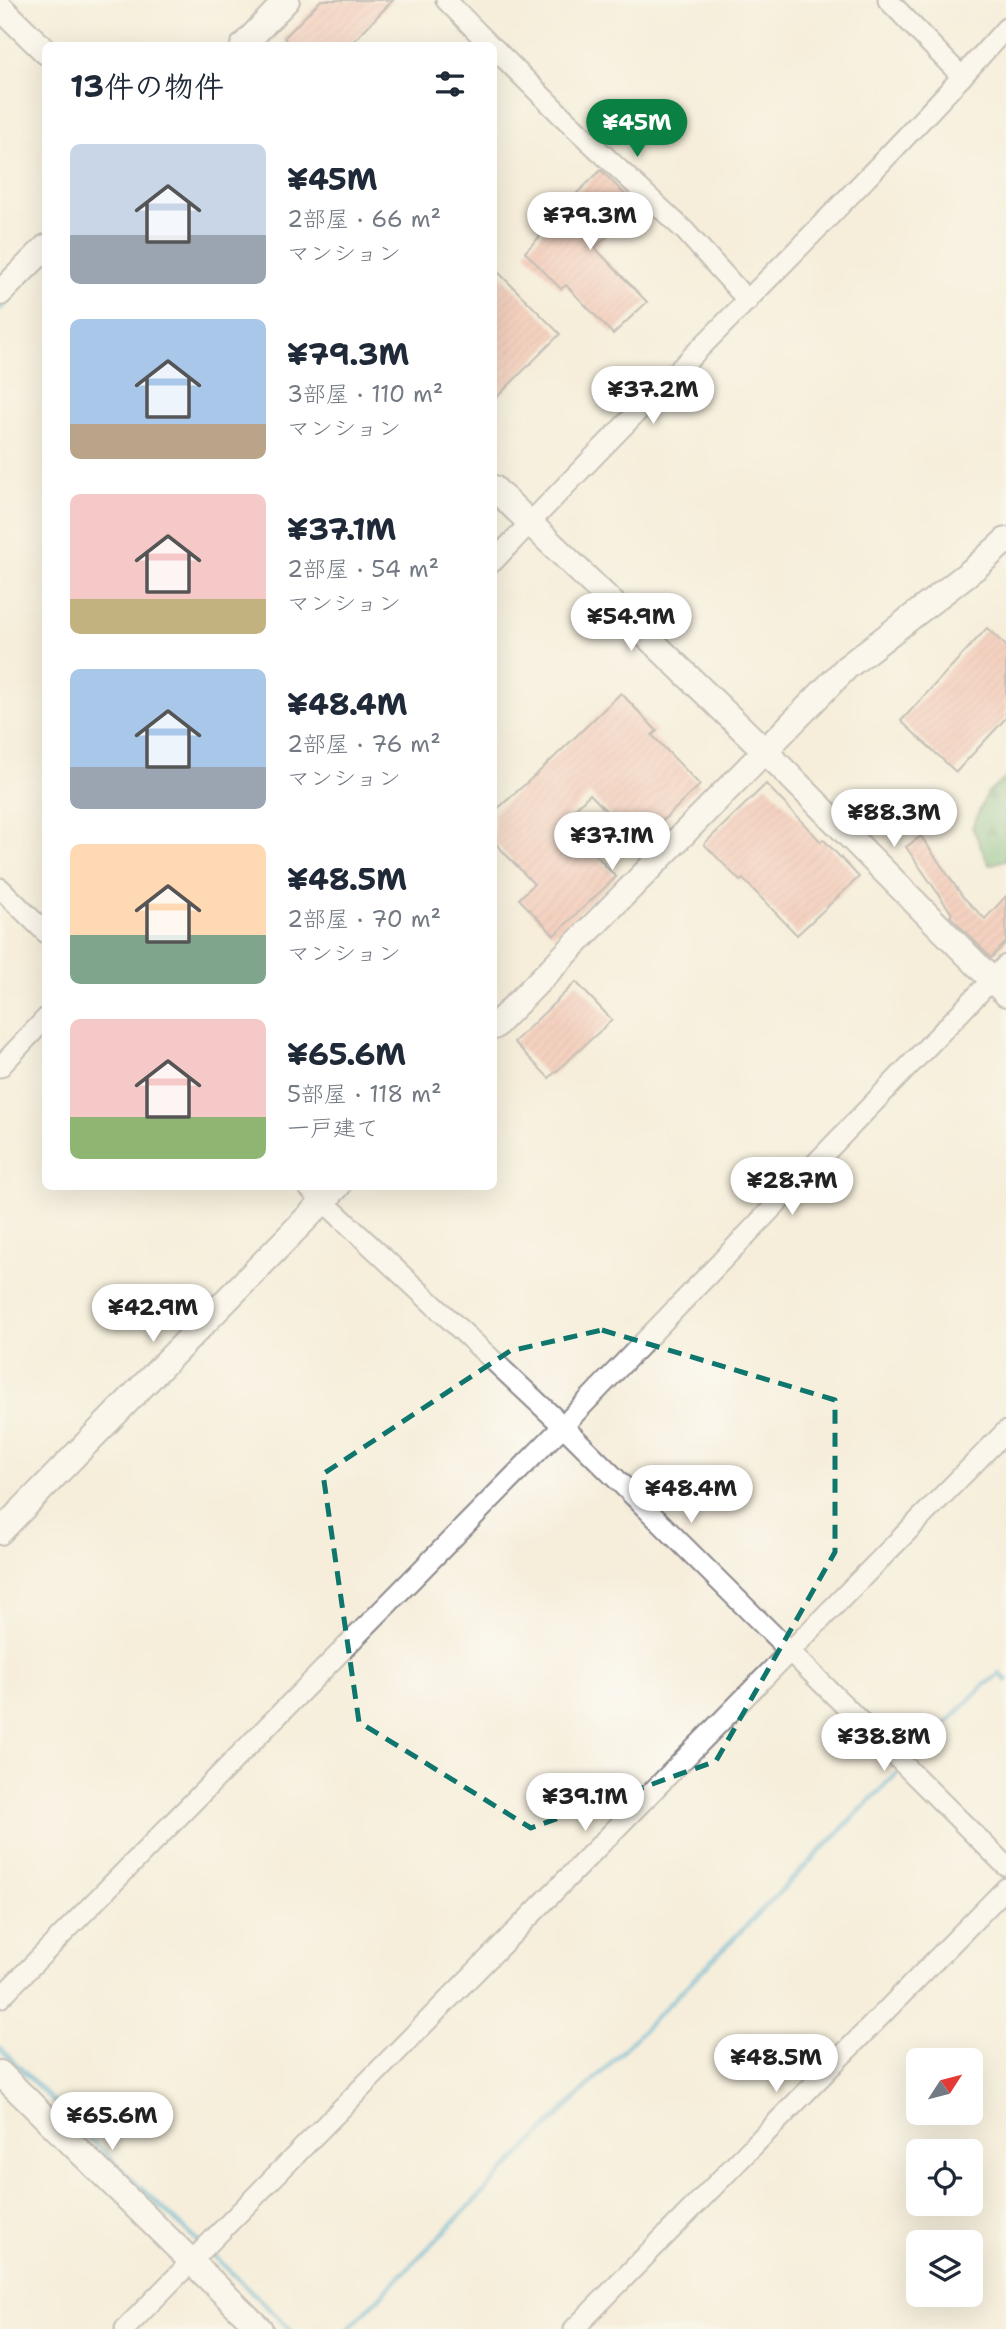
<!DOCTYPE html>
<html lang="ja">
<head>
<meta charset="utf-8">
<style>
	:root { --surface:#fff; --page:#f6f6f7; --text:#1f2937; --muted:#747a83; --accent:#0b8043 }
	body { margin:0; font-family:"Shantell Sans","Klee One",sans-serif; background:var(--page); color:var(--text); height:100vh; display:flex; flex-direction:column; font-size:26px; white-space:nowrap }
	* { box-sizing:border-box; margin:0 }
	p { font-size:23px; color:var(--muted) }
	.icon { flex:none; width:38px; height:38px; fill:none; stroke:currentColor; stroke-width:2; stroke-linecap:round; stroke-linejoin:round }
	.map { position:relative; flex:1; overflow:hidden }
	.side { position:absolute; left:42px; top:42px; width:455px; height:1148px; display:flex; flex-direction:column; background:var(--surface); border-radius:10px; box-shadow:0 7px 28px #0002 }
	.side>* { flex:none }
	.needle { width:46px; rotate:54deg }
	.tools { position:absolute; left:906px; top:2048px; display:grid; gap:14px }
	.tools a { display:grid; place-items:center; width:77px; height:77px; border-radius:10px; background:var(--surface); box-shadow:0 7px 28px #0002; font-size:35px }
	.price { position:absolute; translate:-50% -60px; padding:0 16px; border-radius:24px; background:#fff; color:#222; font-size:23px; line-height:46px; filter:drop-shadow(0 2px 4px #0008) }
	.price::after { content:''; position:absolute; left:50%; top:42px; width:21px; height:16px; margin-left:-10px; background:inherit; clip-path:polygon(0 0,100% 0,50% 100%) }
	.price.selected { background:var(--accent); color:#fff }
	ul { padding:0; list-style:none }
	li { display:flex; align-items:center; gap:21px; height:175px; padding:0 28px }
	li span { display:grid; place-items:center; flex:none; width:196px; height:140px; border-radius:10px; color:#555 }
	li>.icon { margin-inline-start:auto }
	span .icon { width:84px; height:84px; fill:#fffc; stroke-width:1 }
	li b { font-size:30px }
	h2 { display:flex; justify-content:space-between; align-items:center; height:84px; padding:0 28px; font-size:30px }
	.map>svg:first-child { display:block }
	.forest { fill:url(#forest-firs); stroke:#4b6d5c; stroke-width:2 }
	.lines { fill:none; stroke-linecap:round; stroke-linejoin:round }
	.stream { stroke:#53abd0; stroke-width:5 }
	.building { fill:url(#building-hatch) }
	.minor-casing { stroke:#8c888b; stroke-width:23 }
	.tertiary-casing { stroke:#8c888b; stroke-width:28 }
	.minor { stroke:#fff; stroke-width:19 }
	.tertiary { stroke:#fff; stroke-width:24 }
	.marked { fill:none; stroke:#0f766e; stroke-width:5; stroke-dasharray:14 9; stroke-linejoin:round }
</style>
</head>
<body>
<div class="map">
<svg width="1006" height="2329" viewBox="0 0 1006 2329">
	<defs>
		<pattern id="forest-firs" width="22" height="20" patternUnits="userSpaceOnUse" patternTransform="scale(1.75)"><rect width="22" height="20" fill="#74b87d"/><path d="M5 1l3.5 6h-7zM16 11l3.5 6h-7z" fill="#5f9568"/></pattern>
		<pattern id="building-hatch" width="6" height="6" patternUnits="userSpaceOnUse" patternTransform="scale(1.75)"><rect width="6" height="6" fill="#f2ac9e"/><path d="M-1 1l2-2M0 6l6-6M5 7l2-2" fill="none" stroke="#cf9489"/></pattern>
	</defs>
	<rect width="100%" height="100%" fill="#fdfcf7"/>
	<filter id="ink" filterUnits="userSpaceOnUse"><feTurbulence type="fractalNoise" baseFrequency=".0143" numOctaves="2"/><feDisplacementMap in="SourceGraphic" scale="14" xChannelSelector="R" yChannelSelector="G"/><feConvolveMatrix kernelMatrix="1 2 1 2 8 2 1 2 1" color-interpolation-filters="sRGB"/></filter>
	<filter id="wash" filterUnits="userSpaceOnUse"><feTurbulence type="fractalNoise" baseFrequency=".00686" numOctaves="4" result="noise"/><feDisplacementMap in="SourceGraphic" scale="28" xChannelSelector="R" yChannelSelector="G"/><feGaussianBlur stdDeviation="1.57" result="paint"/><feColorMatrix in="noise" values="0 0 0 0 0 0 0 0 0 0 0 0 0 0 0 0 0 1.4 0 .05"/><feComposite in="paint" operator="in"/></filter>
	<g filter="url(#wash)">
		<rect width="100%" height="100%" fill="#f6eedb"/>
		<path class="forest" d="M1006 778V860L989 865 972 827 987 793Z"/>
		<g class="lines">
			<g class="stream">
				<path d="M0 309 9 300"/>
				<path d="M0 2048 128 2176 202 2245"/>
				<path d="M209 2251 290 2329"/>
				<path d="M348 2329 982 1687 1000 1674 1006 1680"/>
			</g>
		</g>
		<g id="blocks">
			<g class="building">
				<path d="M321 0H393L349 46H291L284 38Z"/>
				<path d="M601 170 637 207 595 248 647 302 613 334 566 285 561 289 525 252 575 200 572 198Z"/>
				<path d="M494 268 560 334 494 400Z"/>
				<path d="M987 628 1006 646V718L956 772 901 721Z"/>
				<path d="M621 693 657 731 652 735 700 785 638 844 590 794 563 820 616 877 554 935 519 899 534 884 494 842V812L542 769Z"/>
				<path d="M766 784 821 842 823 839 859 877 797 935 743 879 740 881 704 844Z"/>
				<path d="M921 836 963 897 985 919 1006 896V942L991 958 950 916 952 914 906 847Z"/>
				<path d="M576 982 612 1020 549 1078 514 1042Z"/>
			</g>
		</g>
	</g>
	<g filter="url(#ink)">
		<use href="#blocks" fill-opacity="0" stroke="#8c888b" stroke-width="2"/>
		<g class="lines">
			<g class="minor-casing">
				<g id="minor">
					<path d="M446 0 491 46"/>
					<path d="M888 0 962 77"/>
					<path d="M494 48 561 115 685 231 748 301"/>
					<path d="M494 561C662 381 842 212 1006 28"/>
					<path d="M0 888 46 933"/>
					<path d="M0 1067 46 1018"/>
					<path d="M307 1186 563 1426 1006 1866"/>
					<path d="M0 1998 563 1426 1006 965"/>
					<path d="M125 2329 1006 1431"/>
					<path d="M574 2329 1006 1888"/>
				</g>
			</g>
			<g class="tertiary-casing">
				<g id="tertiary">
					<path d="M0 7 46 52"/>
					<path d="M243 46 287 0"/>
					<path d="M0 293 46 247"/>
					<path d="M494 488 764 750 1006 994"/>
					<path d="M494 1027 847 667 975 568 1006 540"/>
					<path d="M0 1532 338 1186"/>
					<path d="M0 2073 260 2329"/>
				</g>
			</g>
			<use href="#minor" class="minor"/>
			<use href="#tertiary" class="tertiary"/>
		</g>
	</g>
	<path d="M0 0H1006V2329H0ZM602 1330 835 1400V1552L716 1761 531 1828 359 1722 323 1474 510 1351Z" fill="#f6eedb" fill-opacity=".55" fill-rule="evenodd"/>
	<path class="marked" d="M602 1330 835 1400V1552L716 1761 531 1828 359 1722 323 1474 510 1351Z"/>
</svg>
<div class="tools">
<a><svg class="needle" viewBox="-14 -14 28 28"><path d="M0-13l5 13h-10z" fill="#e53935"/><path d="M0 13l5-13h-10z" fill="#747a83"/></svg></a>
<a><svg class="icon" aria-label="locate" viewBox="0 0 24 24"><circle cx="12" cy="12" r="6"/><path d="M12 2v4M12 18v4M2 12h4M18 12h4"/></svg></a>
<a><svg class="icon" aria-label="layers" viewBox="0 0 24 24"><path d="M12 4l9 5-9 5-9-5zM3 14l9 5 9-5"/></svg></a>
</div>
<b class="price selected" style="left:637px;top:159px">¥45M</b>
<b class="price" style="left:590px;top:252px">¥79.3M</b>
<b class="price" style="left:653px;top:426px">¥37.2M</b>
<b class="price" style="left:631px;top:653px">¥54.9M</b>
<b class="price" style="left:894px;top:849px">¥88.3M</b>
<b class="price" style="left:612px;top:872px">¥37.1M</b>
<b class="price" style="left:792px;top:1217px">¥28.7M</b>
<b class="price" style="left:153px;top:1344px">¥42.9M</b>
<b class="price" style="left:691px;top:1525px">¥48.4M</b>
<b class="price" style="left:884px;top:1773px">¥38.8M</b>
<b class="price" style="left:585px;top:1833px">¥39.1M</b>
<b class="price" style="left:776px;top:2094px">¥48.5M</b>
<b class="price" style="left:112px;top:2152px">¥65.6M</b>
<section class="side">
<h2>13件の物件<svg class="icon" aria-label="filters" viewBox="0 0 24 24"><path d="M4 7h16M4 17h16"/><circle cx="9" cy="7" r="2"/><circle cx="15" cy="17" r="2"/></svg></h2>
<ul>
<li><span style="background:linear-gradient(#c9d6e8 65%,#9aa5b1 0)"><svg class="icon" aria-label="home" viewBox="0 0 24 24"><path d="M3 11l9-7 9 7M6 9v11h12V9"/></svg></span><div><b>¥45M</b><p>2部屋 · 66 m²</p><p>マンション</p></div></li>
<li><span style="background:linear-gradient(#a9c7e8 75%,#b9a48a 0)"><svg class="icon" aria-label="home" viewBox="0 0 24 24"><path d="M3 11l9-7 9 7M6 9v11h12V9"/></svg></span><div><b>¥79.3M</b><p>3部屋 · 110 m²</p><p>マンション</p></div></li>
<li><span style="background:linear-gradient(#f6c9c9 75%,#c2b280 0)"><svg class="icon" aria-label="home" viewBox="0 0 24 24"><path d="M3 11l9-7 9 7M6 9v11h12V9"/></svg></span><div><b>¥37.1M</b><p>2部屋 · 54 m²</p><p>マンション</p></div></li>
<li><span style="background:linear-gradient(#a9c7e8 70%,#9aa5b1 0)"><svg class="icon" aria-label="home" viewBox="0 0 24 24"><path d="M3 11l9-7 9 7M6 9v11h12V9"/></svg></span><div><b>¥48.4M</b><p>2部屋 · 76 m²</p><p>マンション</p></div></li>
<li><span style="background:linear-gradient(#ffd9b3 65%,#7fa58c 0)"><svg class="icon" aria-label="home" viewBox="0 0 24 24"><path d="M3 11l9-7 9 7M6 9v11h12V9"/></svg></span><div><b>¥48.5M</b><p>2部屋 · 70 m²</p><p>マンション</p></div></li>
<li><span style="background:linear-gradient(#f6c9c9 70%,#8fb573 0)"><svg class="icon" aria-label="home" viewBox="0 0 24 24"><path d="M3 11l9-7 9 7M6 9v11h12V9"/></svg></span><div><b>¥65.6M</b><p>5部屋 · 118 m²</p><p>一戸建て</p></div></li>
</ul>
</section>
</div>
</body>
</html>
